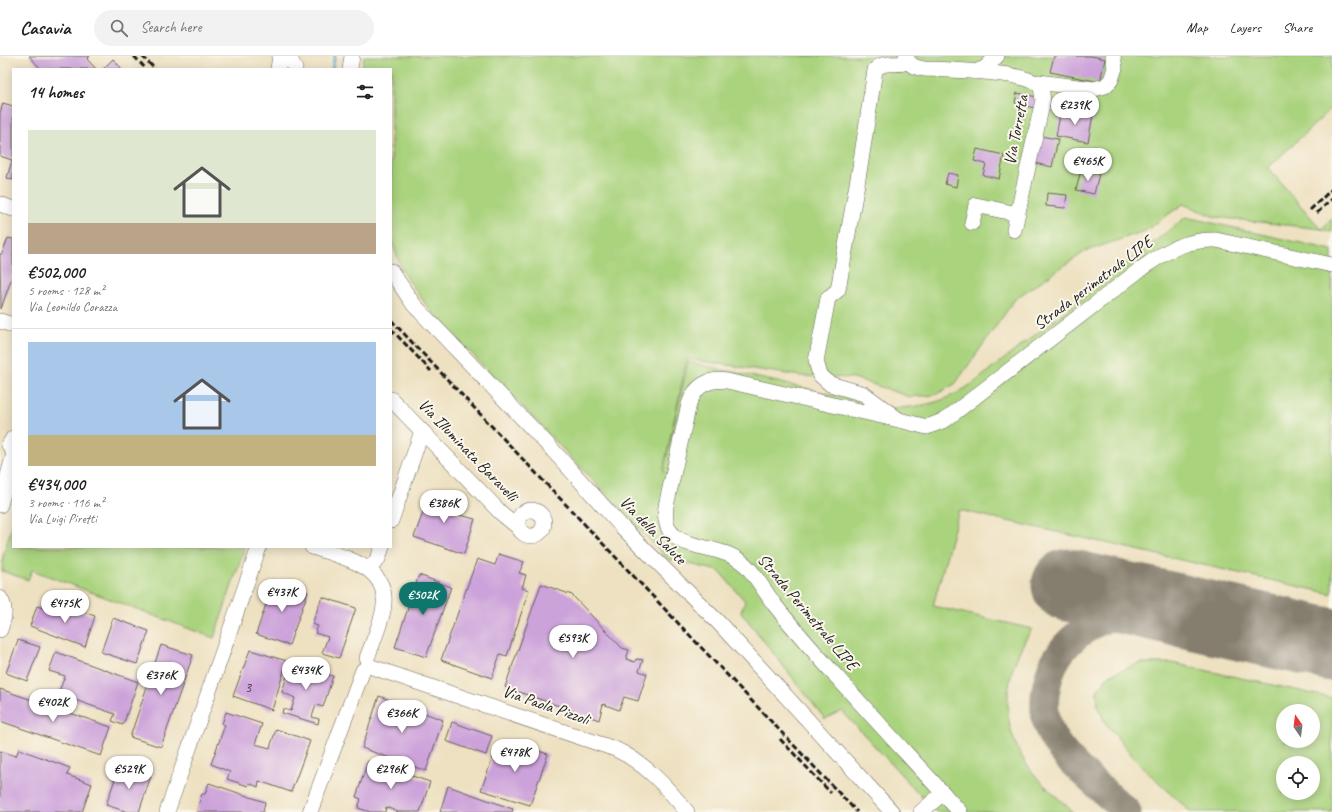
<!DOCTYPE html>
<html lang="en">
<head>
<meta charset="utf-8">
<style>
	:root { --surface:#fff; --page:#f2f2f2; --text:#202124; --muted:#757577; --line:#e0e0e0; --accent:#0f766e }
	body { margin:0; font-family:Caveat,sans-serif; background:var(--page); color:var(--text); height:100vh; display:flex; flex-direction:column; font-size:15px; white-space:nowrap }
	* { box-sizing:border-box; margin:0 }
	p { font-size:13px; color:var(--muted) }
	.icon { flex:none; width:22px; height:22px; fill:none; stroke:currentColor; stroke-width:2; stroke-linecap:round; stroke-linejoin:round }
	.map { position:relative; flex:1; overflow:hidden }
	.details { position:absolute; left:12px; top:12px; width:380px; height:480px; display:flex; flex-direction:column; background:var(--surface); border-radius:0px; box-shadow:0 2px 10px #0003 }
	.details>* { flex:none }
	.needle { width:26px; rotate:346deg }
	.buttons { position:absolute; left:1276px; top:648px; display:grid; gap:8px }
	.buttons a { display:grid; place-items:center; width:44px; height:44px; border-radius:50%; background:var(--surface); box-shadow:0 2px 10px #0003; font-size:20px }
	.price { position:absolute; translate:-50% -34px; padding:0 9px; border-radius:14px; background:#fff; color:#222; font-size:13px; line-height:26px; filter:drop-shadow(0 1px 2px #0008) }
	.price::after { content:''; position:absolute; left:50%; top:24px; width:12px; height:9px; margin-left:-6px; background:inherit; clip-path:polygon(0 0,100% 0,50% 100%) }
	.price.selected { background:var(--accent); color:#fff }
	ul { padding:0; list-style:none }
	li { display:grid; align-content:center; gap:8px; height:212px; padding:0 16px }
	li+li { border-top:1px solid var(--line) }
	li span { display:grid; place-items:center; height:124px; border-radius:0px; color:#555 }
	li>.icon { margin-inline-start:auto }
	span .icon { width:72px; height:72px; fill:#fffc; stroke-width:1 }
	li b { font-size:17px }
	h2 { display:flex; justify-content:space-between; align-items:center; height:48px; padding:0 16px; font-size:17px }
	header { display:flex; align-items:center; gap:24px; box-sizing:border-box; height:56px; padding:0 20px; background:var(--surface); border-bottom:1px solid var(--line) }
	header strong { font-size:19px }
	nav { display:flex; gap:22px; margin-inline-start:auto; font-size:14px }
	.search { width:280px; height:36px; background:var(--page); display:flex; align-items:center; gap:10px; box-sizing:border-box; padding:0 14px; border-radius:22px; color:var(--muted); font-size:15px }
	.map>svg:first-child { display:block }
	.green { fill:#aad37e; stroke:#63784d; fill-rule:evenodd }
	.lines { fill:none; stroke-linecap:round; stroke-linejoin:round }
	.stream { stroke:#4da7cb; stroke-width:3 }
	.taxiway { stroke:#857e6e; stroke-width:29 }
	.runway { stroke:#857e6e; stroke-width:73 }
	.building { fill:#cca2da }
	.minor-casing { stroke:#666156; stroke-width:16 }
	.minor { stroke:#fff; stroke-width:15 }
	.rail { stroke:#1c1c1c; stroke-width:3; stroke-dasharray:6 3; stroke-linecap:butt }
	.labels { text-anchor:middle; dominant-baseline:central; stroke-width:4; stroke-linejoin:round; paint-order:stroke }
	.number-label { font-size:15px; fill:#483e4c }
	.street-label { font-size:17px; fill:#1c1c1c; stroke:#fbf7ec }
</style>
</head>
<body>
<header>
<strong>Casavia</strong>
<div class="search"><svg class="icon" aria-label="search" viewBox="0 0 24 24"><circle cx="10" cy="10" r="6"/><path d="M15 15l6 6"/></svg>Search here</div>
<nav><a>Map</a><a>Layers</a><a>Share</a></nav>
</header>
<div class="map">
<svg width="1332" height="756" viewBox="0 0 1332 756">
	<rect width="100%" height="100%" fill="#fbf7ec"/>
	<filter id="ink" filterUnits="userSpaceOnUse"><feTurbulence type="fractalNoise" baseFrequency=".025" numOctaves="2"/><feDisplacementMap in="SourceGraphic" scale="8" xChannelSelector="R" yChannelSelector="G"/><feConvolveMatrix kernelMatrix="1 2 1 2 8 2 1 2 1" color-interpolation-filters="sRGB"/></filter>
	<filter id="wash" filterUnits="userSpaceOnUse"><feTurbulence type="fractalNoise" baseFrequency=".012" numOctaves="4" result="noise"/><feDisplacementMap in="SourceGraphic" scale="16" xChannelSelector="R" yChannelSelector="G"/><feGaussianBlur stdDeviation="0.9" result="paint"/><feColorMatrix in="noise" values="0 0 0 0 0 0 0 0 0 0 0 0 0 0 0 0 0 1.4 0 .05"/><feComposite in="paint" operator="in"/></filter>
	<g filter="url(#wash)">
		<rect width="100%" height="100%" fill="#eee1c1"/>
		<g class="green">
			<path d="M364 0H1332V52L1268 112 1321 173 1332 163V176L1321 173 1215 161 1183 148 1145 175 1086 195 1016 242 955 328 935 339 910 341 854 322 801 320 687 303 663 416 688 306 893 352C927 351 948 345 976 325L1186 161 1332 194V538L959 454 933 550 1032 573C1004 615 997 667 1028 710 1040 728 1058 741 1073 756H936L842 655 825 663 741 556 745 545 719 515 668 503 429 253 404 218 391 184V13H362Z"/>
			<path d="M13 466V491H245L214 582 32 514 28 524 2 515 3 500Z"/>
			<path d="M1140 607H1172L1332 642V756H1191L1140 709 1106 668 1098 652 1097 635 1109 619ZM1283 655H1313V685H1283ZM1283 707H1313V737H1283Z"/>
		</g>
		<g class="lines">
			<path class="stream" d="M332 13 335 0"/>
			<path class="taxiway" d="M1127 756C1105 735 1064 705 1051 678 1044 662 1043 644 1047 628 1055 586 1094 561 1134 555 1149 553 1164 554 1179 555"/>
			<path class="runway" d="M1068 529 1332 589"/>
		</g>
		<g id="blocks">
			<g class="building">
				<path d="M29 0H90L87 3 96 13H41Z"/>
				<path d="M1054 0H1091L1105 3 1100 26 1050 16Z"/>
				<path d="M113 3 122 13H103Z"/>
				<path d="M1017 37 1037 41 1034 52 1015 47Z"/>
				<path d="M3 47 13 50V124L7 122 12 104 0 100V57Z"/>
				<path d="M1061 54 1093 59 1088 86 1056 80Z"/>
				<path d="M1040 80 1058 83 1052 111 1035 107Z"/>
				<path d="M977 93 1004 99 999 123 983 119 986 108 974 105Z"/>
				<path d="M1081 114 1099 118 1094 138 1076 134Z"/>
				<path d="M948 117 958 119 956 131 945 128Z"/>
				<path d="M1047 137 1067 139 1065 152 1046 150Z"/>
				<path d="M8 182 13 183V218L1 253 0 198H2Z"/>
				<path d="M431 435 449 439 456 458 475 463 464 498 414 481Z"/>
				<path d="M499 498 524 506 519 517 526 519 522 532 529 534 507 600 500 598 492 622 441 604 477 503 495 509Z"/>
				<path d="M419 519 451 531 426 601 395 591Z"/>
				<path d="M274 525 308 536 289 589 256 578Z"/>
				<path d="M541 528 572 539 622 592 629 594 626 603 635 606 636 603 643 604 639 615 647 618 638 645 624 641 619 654 603 648 599 664 505 631Z"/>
				<path d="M322 541 356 552 339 602 322 597 328 581 315 577 318 570 312 568Z"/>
				<path d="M60 548 95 560 85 591 30 570 37 550 57 557Z"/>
				<path d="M113 562 149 575 137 608 101 596Z"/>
				<path d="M18 584 40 591 27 625 6 617Z"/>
				<path d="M161 589 193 599 161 691 130 681Z"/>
				<path d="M250 594 287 605 272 654 233 640Z"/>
				<path d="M56 596 138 626 123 669 112 665 115 658 58 638 65 620 49 615Z"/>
				<path d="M291 607 333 620 323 651 316 649 312 661 319 663 318 668 282 657 283 653 291 655 295 642 282 636Z"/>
				<path d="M0 633 111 671 101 700 0 665Z"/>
				<path d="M379 640 443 664 426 715 362 692Z"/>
				<path d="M226 656 262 668 255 688 270 692 276 673 310 685 291 736 259 725 258 731 249 727 248 730 227 723 230 716 211 708 225 669 222 668Z"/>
				<path d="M452 666 492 680 486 699 446 685Z"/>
				<path d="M509 686 548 698 530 749 481 734 496 693 506 696Z"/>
				<path d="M19 693 70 712 67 719 92 728 82 756H0V695L16 700Z"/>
				<path d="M368 705 430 726 420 756H398L386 751 385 756H370L358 752 361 743 356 741Z"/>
				<path d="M120 709 151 720 139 756H128L106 749Z"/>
				<path d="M209 727 265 746 263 756H196L202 738H205Z"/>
				<path d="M448 730 513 753 512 756H440Z"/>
			</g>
		</g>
	</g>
	<g filter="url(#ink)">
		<use href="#blocks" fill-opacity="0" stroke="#666156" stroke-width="1"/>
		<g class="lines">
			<g class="minor-casing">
				<g id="minor">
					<path d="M289 0 295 13"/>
					<path d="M906 0C909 10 915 11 924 13 946 14 1029 15 1041 31L1043 44 1014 174"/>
					<path d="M907 6C896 11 885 3 875 14L860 111 838 234 828 242 816 305 820 319 830 328 864 338 899 364 727 325C708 322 695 330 689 348L666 450C659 504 722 479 750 514 759 525 766 537 774 548 799 580 827 610 854 640 889 679 925 717 960 756"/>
					<path d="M278 13 280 0"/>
					<path d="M350 13 352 0"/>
					<path d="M975 16 985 12 997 0"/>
					<path d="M1038 26 1094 33 1105 30 1111 24 1115 12 1113 0"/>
					<path d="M0 148 13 153"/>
					<path d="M972 167 976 149 1017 158"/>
					<path d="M391 215 414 249 549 390 622 471 718 566 892 756"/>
					<path d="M0 265 13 269"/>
					<path d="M391 343 501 457 518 471"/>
					<path d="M899 364 927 371 945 364 1142 212C1166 195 1186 183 1216 184L1332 209"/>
					<path d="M13 382 9 389 13 395"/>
					<path d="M0 449 13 401"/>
					<circle cx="531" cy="467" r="13"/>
					<path d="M391 465 422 375"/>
					<path d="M312 491C342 501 388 509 384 549 383 563 372 588 367 602"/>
					<path d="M369 513 378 503 382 491"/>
					<path d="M0 542C7 553 4 563 0 574"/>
					<path d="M372 611 615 693C644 706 667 731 687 756"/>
					<path d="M167 756 259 491"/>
					<path d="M310 756 363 614"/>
					<path d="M921 756 943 737"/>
				</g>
			</g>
			<use href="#minor" class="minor"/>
			<g class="rail">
				<path d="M134 0 146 13"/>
				<path d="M142 0 155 13"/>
				<path d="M1310 154 1332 133"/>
				<path d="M1317 157 1332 143"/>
				<path d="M391 264 857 756"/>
				<path d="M391 273 431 315"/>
				<path d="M780 683 831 737"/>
			</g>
		</g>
	</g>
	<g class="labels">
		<g class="number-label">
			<text x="248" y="631">3</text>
		</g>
		<g class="street-label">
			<text transform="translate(1016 74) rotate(-79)">Via Torretta</text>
			<text transform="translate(1093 227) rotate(-37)">Strada perimetrale LIPE</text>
			<text transform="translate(468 394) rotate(46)">Via Illuminata Baravelli</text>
			<text transform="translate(653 474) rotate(46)">Via della Salute</text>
			<text transform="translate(808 556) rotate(50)">Strada Perimetrale LIPE</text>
			<text transform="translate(546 649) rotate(19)">Via Paola Pizzoli</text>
		</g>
	</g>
</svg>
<div class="buttons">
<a><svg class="needle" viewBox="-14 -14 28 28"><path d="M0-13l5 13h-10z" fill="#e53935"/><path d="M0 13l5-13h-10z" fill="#757577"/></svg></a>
<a><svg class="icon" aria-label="locate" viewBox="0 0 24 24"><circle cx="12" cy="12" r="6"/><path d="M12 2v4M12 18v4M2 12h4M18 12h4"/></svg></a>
</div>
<b class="price" style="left:1075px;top:70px">€239K</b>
<b class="price" style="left:1088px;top:126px">€465K</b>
<b class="price" style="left:444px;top:468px">€386K</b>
<b class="price" style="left:282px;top:557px">€437K</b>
<b class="price selected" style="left:423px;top:560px">€502K</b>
<b class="price" style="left:65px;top:568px">€475K</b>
<b class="price" style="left:573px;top:603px">€593K</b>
<b class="price" style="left:306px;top:635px">€434K</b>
<b class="price" style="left:161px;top:640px">€376K</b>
<b class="price" style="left:53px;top:667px">€402K</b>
<b class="price" style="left:402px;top:678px">€366K</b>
<b class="price" style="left:515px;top:717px">€478K</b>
<b class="price" style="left:129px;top:734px">€529K</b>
<b class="price" style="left:391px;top:734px">€296K</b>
<section class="details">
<h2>14 homes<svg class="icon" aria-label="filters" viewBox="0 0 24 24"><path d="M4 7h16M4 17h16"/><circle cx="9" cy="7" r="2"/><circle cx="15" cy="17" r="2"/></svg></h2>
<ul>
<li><span style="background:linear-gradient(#dfe7d0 75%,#b9a48a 0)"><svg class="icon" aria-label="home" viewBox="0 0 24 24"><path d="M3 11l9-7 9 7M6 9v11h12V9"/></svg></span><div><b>€502,000</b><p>5 rooms · 128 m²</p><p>Via Leonildo Corazza</p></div></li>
<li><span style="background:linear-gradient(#a9c7e8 75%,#c2b280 0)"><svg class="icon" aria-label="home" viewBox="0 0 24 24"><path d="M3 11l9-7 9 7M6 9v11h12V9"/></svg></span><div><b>€434,000</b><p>3 rooms · 116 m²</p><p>Via Luigi Piretti</p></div></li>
</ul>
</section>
</div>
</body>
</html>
